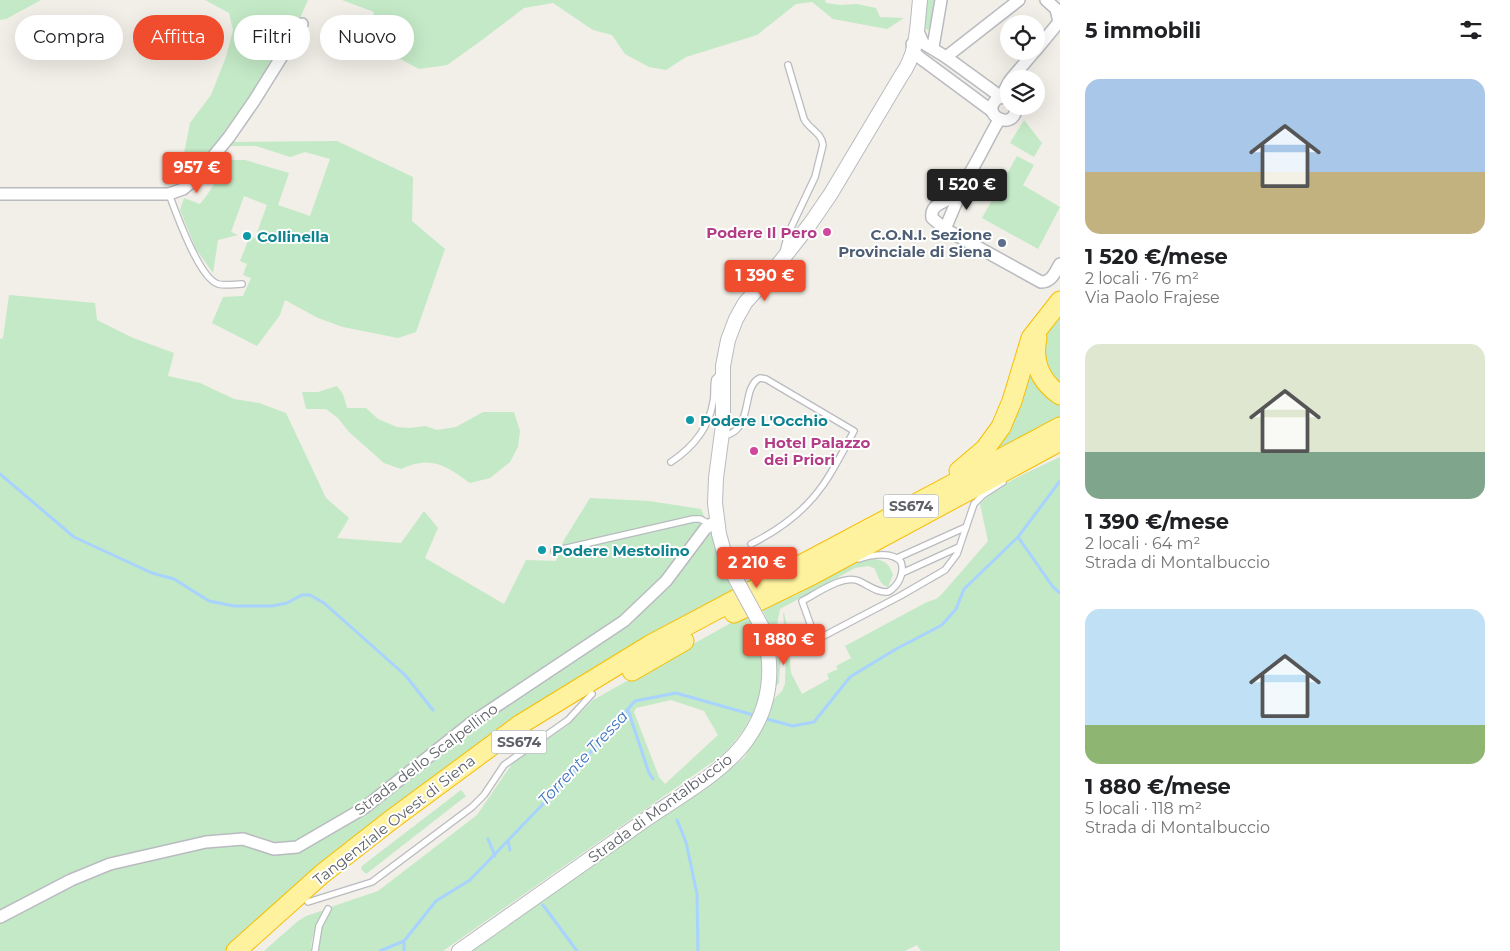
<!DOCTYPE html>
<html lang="it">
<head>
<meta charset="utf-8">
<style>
	:root { --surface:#fff; --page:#f2f2f2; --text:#202124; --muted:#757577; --accent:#f04c2e }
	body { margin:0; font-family:Montserrat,sans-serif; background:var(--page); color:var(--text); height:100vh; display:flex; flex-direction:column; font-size:19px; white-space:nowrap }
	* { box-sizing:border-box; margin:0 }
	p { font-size:16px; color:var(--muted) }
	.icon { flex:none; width:28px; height:28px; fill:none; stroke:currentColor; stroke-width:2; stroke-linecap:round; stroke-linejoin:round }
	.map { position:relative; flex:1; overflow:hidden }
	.drawer { display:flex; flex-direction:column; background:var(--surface); width:450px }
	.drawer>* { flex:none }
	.hud { position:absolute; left:15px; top:15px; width:475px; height:45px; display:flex; gap:10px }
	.fabs { position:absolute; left:1000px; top:15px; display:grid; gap:10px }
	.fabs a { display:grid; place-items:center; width:45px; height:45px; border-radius:50%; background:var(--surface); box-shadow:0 5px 20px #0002; font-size:25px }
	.price { position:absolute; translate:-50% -42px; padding:0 11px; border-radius:5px; background:var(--accent); color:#fff; font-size:16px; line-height:32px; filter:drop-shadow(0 1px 2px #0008) }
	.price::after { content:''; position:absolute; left:50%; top:30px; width:15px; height:11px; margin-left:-8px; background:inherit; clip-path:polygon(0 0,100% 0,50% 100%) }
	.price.selected { background:#222; color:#fff }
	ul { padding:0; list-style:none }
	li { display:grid; align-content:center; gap:10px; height:265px; padding:0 25px }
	li span { display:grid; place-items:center; height:155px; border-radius:15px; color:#555 }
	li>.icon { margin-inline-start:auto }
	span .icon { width:90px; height:90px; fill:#fffc; stroke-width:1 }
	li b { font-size:21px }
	h2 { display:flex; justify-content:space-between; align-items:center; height:60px; padding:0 25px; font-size:21px }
	.chip { padding:0 18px; border-radius:22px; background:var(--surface); box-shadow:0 5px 20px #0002; font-size:18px; line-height:45px }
	.chip.selected { background:var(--accent); color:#fff }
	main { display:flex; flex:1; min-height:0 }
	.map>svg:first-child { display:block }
	.green { fill:#c3e9c6; fill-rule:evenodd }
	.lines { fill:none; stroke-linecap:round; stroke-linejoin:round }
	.stream { stroke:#a8d3ff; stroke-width:3 }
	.service-casing { stroke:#b9bbc0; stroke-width:8 }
	.minor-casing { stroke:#b9bbc0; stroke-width:14 }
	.tertiary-casing { stroke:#b9bbc0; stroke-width:16 }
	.trunk-casing { stroke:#f7bd00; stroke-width:21 }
	.service { stroke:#fff; stroke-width:5.5 }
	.minor { stroke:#fff; stroke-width:11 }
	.tertiary { stroke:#fff; stroke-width:14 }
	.trunk { stroke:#fff29e; stroke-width:19 }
	.tertiary-bridge-casing { stroke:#b9bbc0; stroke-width:16; stroke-linecap:butt }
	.tertiary-bridge { stroke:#fff; stroke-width:14 }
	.hotel-dot { fill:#d1479c; stroke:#fff; stroke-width:2 }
	.culture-dot { fill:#0f9aa8; stroke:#fff; stroke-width:2 }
	.service-dot { fill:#5c6f8a; stroke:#fff; stroke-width:2 }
	.labels { text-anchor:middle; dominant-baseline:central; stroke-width:4; stroke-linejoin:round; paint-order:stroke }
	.shield { fill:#fff; stroke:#8e9095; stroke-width:1 }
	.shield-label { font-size:14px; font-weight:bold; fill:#5e6167 }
	.hotel-label { font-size:15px; font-weight:bold; fill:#b23c85; stroke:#fff; text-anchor:end }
	.service-label { font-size:15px; font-weight:bold; fill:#4e5e75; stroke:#fff; text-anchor:end }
	.culture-label { font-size:15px; font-weight:bold; fill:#0d838f; stroke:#fff; text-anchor:start }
	.street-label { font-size:15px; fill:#5e6167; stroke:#fff }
	.water-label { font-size:16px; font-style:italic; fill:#4276c0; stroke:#fff }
</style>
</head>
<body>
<main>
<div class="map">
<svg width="1060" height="951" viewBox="0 0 1060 951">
	<rect width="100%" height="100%" fill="#f1efe7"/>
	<g class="green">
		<path d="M0 0H41L6 19 0 20Z"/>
		<path d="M205 0H308L300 18 285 20 283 40 252 96 195 170 180 174 190 123 211 95 226 57 233 30 229 13Z"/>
		<path d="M342 0H825L826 3 840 5 857 4 876 8 880 17 904 18 887 29 833 19 812 2 796 4 757 35 686 57 666 70 649 67 625 54 612 35 593 30 553 3 524 8 482 40 447 65 419 69 395 56 387 49 355 53 362 35 366 37 374 12Z"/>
		<path d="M927 0H934L932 18 935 19 932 31 925 29Z"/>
		<path d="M1024 120 1042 143 1034 157 1010 143Z"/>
		<path d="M337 141 413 177 412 221 445 249 416 332 398 338 343 327 318 318 285 300 280 315 257 346 212 323 223 297 243 296 251 278 243 275 247 264 240 261 250 236 255 238 267 205 244 196 231 232 238 235 218 240 213 273 196 249 180 210 184 198 200 204C212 190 219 174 229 160H245L289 173 278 205 310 216 330 159 305 152 290 157 256 146H230V142Z"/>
		<path d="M1017 156 1034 165 1023 185 1060 207 1038 249 982 218Z"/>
		<path d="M9 295 95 303 97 320 133 338 174 353 168 376 200 383 234 399 259 403 286 413 326 498 349 518 337 538 401 543 424 511 438 528 425 558 504 604 526 560 556 561 564 540 590 498 649 501 701 509 712 534 720 568 733 591 593 669 280 902 225 951H0V339L3 338Z"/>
		<path d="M1060 312V390L1049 381 1041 337Z"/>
		<path d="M1026 369 1060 399V421L990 457Z"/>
		<path d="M337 386 343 394 347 408H366L378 419 397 427 410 428 425 426 437 430 456 427 483 412H514L520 431 518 447 510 462 490 478 470 483C445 465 431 455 401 469L384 463 349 432 338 418 326 409H306L302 392H318Z"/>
		<path d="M1060 457V951H921L917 945 905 951H470L711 783 744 758 764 724 774 699 782 691 785 684 786 647 783 614 784 613 787 626 791 673 802 694 829 679 827 674 838 669 836 666 851 658 845 646 927 602 936 599 941 595 988 541 980 504C1001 482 1033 470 1060 457Z"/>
		<path d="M869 559C882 559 889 562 893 575L888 587C880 586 878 575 874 568L868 566 855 568 780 609 777 624 781 647 779 683 776 686C775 677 777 667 777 657 776 639 769 623 761 606L794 596 854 563Z"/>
		<path d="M747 614C775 666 763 717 721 756L443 951H318L322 925 331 907 378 891 477 815 514 761 567 726 593 700ZM671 700 704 711 718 735 665 784 659 777 634 712 636 708Z"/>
		<path d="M461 790 466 796 366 874 361 869 362 866Z"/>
		<path d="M324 910C317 923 311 936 311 951H264L298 921 306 916Z"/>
	</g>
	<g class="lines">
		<g class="stream">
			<path d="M0 474 74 537 152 573 174 579 209 601 234 606H272L287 603 302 595H310L324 603 405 675 433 710"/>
			<path d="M1018 537 1053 587 1060 593"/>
			<path d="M628 710 649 773 653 779"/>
			<path d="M763 718 793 726 814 722 850 677 896 649 942 625 956 609 964 589 1018 537 1060 481"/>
			<path d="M677 820 686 842 697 894 698 951"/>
			<path d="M488 839 495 856"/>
			<path d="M508 841 510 850"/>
			<path d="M543 905 577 951"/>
			<path d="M380 951 404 941 436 901 470 880 568 778 635 701 676 693 757 716"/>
			<path d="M404 951V941"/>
		</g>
		<g class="service-casing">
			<g id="service">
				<path d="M169 194C176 213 199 278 218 284 225 286 235 284 242 284"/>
				<path d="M784 249 788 234 815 177 823 145C822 133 809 129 804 119L788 65"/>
				<path d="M723 436C755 431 740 387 760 378L766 379 854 431C844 449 835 468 823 485 805 511 779 530 751 544"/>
				<path d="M671 462C692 448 709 428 713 402 715 395 713 387 715 379L721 373"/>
				<path d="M554 551 693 519H700L710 524"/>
				<path d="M897 558 966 527"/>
				<path d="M859 559C871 555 892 551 901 562 905 574 898 586 888 592 877 593 868 585 859 581 843 574 816 594 802 601L816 640 900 596 945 570 957 554 974 504 983 495 1003 482"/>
				<path d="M902 573 959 547"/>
				<path d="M308 902 372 882 472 807 484 795 504 765 568 720 592 694"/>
				<path d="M315 951 319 926 328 909"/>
			</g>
		</g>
		<g class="minor-casing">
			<g id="minor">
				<path d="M917 29 923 43 946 57 1001 97 1009 82"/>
				<path d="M912 44 914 52 919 57 992 111"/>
				<path d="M933 47 941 0"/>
				<path d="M1036 50 1059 22 1056 9 1046 0"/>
				<path d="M946 57 1019 0"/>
				<path d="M1011 79 1035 51"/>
				<path d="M1008 97 998 98C977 116 1017 133 1016 106"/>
				<path d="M999 120C987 139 968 184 951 197 943 204 930 204 932 218L945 229 1041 282C1052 282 1055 272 1060 264"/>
				<path d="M0 194H169L183 189 194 180 229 137 254 101 302 24"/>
				<path d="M945 229 961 191"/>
				<path d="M0 917 71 880 110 864 206 842 243 839 274 849 297 847 364 808 471 723 624 621 666 581 705 529 717 520"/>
			</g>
		</g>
		<g class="tertiary-casing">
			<g id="tertiary">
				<path d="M727 563 719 534 715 503 716 478 723 425V366L728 340 736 319 745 303 774 270 810 224 830 195 901 76C918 53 917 27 920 0"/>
				<path d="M459 951C521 907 583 864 645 820 678 797 726 771 748 738 771 705 774 667 763 629"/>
			</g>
		</g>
		<g class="trunk-casing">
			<g id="trunk">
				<path d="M1037 338C1032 362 1040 381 1060 395"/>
				<path d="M959 471 985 449 1001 427 1012 401 1031 338 1060 301"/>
				<path d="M734 613 812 575 1053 445"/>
				<path d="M632 671 684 641"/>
				<path d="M236 951 322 874 391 820 521 724 650 645 1060 427"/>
			</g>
		</g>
		<use href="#service" class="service"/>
		<use href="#minor" class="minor"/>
		<use href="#tertiary" class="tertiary"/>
		<use href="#trunk" class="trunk"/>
		<g class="tertiary-bridge-casing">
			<path id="tertiary-bridge" d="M727 563 763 629"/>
		</g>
		<use href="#tertiary-bridge" class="tertiary-bridge"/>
	</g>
	<g class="hotel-dot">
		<circle cx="827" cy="232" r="5"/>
		<circle cx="754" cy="451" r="5"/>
	</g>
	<g class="culture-dot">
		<circle cx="247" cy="236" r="5"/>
		<circle cx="690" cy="420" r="5"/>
		<circle cx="542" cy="550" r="5"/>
	</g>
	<circle class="service-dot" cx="1002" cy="243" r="5"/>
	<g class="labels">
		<g class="shield">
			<rect x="883.5" y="494.5" width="55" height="23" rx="4"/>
			<rect x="491.5" y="730.5" width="55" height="23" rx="4"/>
		</g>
		<g class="shield-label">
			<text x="911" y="506">SS674</text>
			<text x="519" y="742">SS674</text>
		</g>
		<g class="hotel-label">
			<text x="817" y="232">Podere Il Pero</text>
			<text x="764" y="442" text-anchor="start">Hotel Palazzo<tspan x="764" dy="17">dei Priori</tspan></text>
		</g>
		<g class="service-label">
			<text x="992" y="234">C.O.N.I. Sezione<tspan x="992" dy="17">Provinciale di Siena</tspan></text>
		</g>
		<g class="culture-label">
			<text x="257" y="236">Collinella</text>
			<text x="700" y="420">Podere L'Occhio</text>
			<text x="552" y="550">Podere Mestolino</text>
		</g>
		<g class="street-label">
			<text transform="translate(426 759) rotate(-37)">Strada dello Scalpellino</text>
			<text transform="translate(660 808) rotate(-36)">Strada di Montalbuccio</text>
			<text transform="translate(394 820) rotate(-38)">Tangenziale Ovest di Siena</text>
		</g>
		<g class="water-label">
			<text transform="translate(583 758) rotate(-47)">Torrente Tressa</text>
		</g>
	</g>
</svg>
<div class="fabs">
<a><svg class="icon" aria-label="locate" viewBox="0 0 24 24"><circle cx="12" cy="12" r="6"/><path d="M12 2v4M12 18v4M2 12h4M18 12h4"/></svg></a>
<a><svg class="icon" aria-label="layers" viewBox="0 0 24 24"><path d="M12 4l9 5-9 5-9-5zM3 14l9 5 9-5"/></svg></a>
</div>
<b class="price" style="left:197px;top:194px">957 €</b>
<b class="price selected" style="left:967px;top:211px">1 520 €</b>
<b class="price" style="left:765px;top:302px">1 390 €</b>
<b class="price" style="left:757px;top:589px">2 210 €</b>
<b class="price" style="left:784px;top:666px">1 880 €</b>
<div class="hud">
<a class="chip">Compra</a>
<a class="chip selected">Affitta</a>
<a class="chip">Filtri</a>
<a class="chip">Nuovo</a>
</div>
</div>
<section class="drawer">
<h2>5 immobili<svg class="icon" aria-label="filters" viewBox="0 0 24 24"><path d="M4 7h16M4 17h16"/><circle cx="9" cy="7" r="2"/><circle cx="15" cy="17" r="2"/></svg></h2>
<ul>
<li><span style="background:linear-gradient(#a9c7e8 60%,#c2b280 0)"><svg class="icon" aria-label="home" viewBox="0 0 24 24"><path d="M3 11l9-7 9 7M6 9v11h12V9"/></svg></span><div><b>1 520 €/mese</b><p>2 locali · 76 m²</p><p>Via Paolo Frajese</p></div></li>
<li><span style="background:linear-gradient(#dfe7d0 70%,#7fa58c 0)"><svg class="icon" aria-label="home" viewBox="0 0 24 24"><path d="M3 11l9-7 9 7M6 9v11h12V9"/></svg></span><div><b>1 390 €/mese</b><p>2 locali · 64 m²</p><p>Strada di Montalbuccio</p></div></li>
<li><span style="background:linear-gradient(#bfe0f5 75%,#8fb573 0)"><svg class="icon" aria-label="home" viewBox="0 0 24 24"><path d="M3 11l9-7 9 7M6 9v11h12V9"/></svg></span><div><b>1 880 €/mese</b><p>5 locali · 118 m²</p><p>Strada di Montalbuccio</p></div></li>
</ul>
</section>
</main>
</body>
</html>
